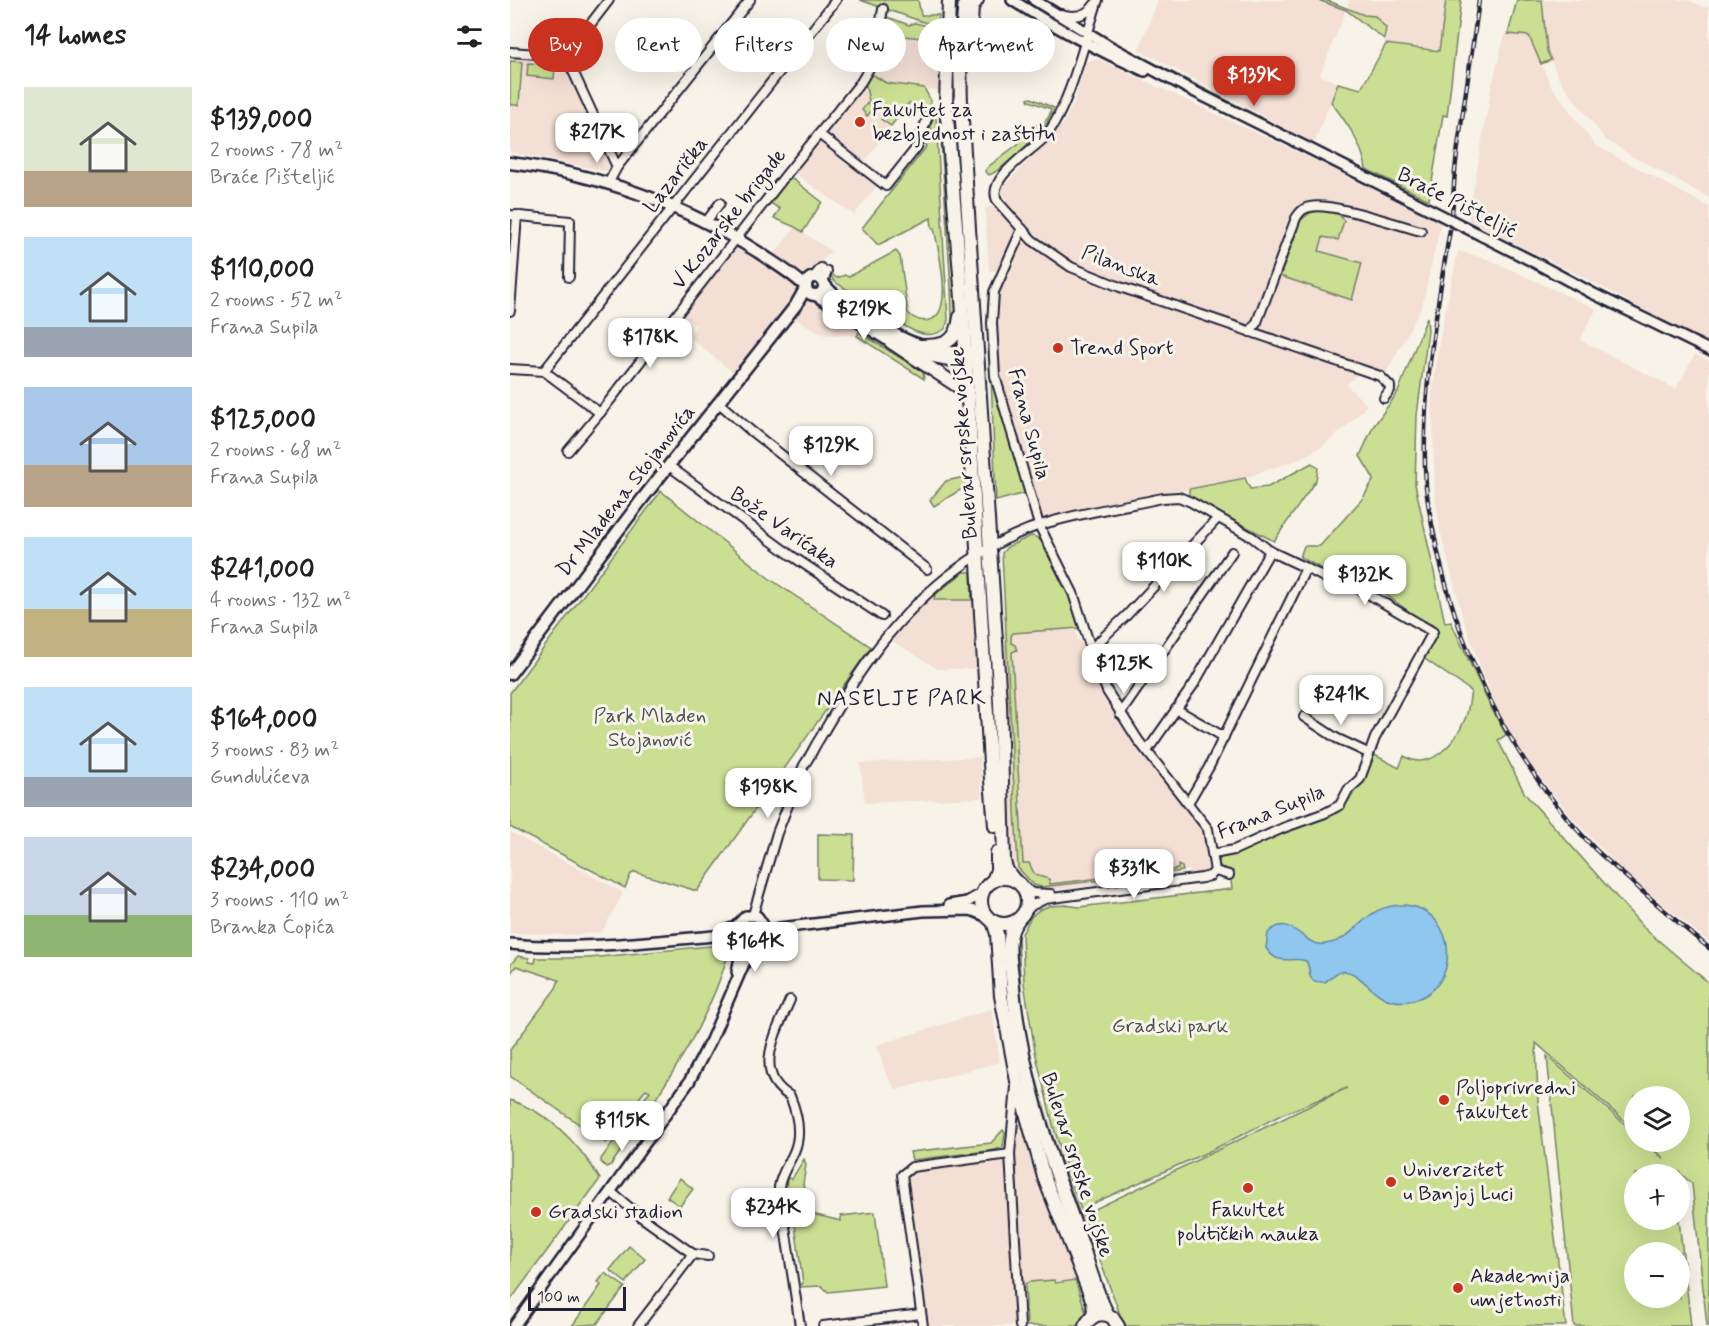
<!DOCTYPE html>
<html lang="en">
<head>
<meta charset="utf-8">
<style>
	:root { --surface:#fff; --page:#f6f6f6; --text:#222; --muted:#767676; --accent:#c8321e }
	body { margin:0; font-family:Mynerve,sans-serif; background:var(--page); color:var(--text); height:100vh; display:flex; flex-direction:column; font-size:22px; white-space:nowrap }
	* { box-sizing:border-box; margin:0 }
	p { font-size:20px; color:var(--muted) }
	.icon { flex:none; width:33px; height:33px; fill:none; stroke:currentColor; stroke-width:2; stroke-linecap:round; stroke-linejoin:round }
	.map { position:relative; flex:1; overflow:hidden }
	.side { display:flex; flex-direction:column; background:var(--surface); width:510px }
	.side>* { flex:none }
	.hud { position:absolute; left:18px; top:18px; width:570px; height:54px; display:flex; gap:12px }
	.fabs { position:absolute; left:1114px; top:1086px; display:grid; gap:12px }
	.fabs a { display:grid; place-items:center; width:66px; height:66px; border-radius:50%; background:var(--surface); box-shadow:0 6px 24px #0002; font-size:30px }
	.scale { position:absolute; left:18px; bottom:15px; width:98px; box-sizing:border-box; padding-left:6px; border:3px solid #22223b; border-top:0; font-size:16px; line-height:21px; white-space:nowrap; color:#22223b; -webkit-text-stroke:4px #f7f3e8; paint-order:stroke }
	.price { position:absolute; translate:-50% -51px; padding:0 14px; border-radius:12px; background:#fff; color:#222; font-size:20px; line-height:39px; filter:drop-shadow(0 2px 3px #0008) }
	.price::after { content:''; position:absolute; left:50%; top:36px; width:18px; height:14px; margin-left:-9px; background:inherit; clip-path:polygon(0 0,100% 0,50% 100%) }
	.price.active { background:var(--accent); color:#fff }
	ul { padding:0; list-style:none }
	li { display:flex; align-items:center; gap:18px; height:150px; padding:0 24px }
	li span { display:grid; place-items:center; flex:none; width:168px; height:120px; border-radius:0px; color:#555 }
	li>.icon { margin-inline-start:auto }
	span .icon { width:72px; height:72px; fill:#fffc; stroke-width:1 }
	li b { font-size:26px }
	h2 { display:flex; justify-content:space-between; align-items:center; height:72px; padding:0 24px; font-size:26px }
	.pill { padding:0 21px; border-radius:27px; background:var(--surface); box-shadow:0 6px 24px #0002; font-size:21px; line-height:54px }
	.pill.active { background:var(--accent); color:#fff }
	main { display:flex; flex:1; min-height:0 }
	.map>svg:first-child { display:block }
	.built { fill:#f3dfd4 }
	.green { fill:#cbdf93; stroke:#768067; stroke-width:1.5; fill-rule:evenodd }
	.water { fill:#8fc7ee; stroke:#6385a6; stroke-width:1.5 }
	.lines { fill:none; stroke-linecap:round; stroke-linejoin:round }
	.minor-casing { stroke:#22223b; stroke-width:12 }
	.tertiary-casing { stroke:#22223b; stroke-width:14 }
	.secondary-casing { stroke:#22223b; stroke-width:15 }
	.primary-casing { stroke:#22223b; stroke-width:16 }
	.minor { stroke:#f7f3e8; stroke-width:8 }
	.tertiary { stroke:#f7f3e8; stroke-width:9 }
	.secondary { stroke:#f7f3e8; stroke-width:10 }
	.primary { stroke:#f7f3e8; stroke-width:12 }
	.rail-casing { stroke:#22223b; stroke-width:4.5 }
	.rail { stroke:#f7f3e8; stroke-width:2; stroke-dasharray:7; stroke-linecap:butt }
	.tertiary-bridge-casing { stroke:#22223b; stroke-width:14; stroke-linecap:butt }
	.tertiary-bridge { stroke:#f7f3e8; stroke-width:9 }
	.poi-dot { fill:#c8321e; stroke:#f7f3e8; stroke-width:2 }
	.labels { text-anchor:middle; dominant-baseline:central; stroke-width:6; stroke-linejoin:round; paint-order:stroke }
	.poi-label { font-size:21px; fill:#22223b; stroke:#f7f3e8; text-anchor:start }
	.street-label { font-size:21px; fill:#22223b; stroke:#f7f3e8 }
	.park-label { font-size:21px; fill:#4c5151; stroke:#f7f3e8 }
	.neighbourhood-label { font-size:22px; letter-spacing:1.5px; fill:#22223b; stroke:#f7f3e8 }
</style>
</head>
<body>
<main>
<section class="side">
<h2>14 homes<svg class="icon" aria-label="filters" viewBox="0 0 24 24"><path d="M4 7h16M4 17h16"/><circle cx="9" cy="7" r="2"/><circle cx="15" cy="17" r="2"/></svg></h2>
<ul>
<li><span style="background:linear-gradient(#dfe7d0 70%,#b9a48a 0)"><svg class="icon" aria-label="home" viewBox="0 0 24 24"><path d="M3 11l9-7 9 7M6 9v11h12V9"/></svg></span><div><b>$139,000</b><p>2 rooms · 78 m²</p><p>Braće Pišteljić</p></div></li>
<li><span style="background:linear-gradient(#bfe0f5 75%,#9aa5b1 0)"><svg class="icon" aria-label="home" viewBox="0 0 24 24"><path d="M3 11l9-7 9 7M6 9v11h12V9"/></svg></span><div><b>$110,000</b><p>2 rooms · 52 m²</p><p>Frana Supila</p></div></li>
<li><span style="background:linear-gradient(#a9c7e8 65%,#b9a48a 0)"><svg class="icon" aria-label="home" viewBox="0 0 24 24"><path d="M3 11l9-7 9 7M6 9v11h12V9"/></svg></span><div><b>$125,000</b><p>2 rooms · 68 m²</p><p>Frana Supila</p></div></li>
<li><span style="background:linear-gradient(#bfe0f5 60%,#c2b280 0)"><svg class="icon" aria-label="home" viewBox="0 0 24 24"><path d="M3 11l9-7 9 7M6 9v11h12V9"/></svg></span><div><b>$241,000</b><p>4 rooms · 132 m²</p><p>Frana Supila</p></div></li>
<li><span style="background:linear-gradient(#bfe0f5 75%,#9aa5b1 0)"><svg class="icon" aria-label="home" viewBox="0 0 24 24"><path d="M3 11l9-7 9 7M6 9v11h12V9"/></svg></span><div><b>$164,000</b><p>3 rooms · 83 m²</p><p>Gundulićeva</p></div></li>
<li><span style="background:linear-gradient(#c9d6e8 65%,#8fb573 0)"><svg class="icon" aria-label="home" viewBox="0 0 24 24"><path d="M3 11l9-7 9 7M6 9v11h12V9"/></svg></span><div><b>$234,000</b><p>3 rooms · 110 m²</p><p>Branka Ćopića</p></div></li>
</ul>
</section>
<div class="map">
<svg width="1199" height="1326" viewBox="0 0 1199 1326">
	<rect width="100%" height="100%" fill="#f7f3e8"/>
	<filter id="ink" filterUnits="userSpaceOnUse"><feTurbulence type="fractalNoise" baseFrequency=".0167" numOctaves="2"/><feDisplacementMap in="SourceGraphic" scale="12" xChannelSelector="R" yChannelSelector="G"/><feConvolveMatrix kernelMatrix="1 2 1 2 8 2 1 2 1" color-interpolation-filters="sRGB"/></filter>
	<g filter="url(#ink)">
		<g class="built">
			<path d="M648 0H808L836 10 810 75 828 83 804 143 629 50Z"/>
			<path d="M839 0H936L929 52 876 44 874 39 876 28 865 16 854 15 837 8Z"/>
			<path d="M1032 0H1178L1193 7H1199V198L1120 155 1095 139 1049 79 1037 51Z"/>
			<path d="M373 34 436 41 432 91 376 83 362 74 370 56Z"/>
			<path d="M995 34 1019 36 1040 84 1085 145 1199 207V344L1069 275 958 220 981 89Z"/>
			<path d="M0 55 55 60 104 166 102 170 96 171 0 152Z"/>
			<path d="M588 59 794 155 931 223 912 306 875 375 766 339 572 270 516 231 493 201V187L552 125 564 103 575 64 578 61Z"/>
			<path d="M355 82 359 101 352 109 368 103 378 111 372 119 381 126 353 164 315 133Z"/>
			<path d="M310 138 369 183 344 215 283 172Z"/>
			<path d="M486 206 508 231 489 270 479 271 475 208Z"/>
			<path d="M285 227 321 251 301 274 290 273 263 256Z"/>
			<path d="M512 240 563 273 596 288 849 373 836 385 857 405 841 422 813 446 791 458 735 478 531 520 486 372 485 295 508 242Z"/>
			<path d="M226 246H229L286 284 289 291V295L226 375 179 337 186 326 169 313Z"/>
			<path d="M948 251 980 260 1086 309 1070 340 1166 389 1185 354 1199 361V942L1114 872 1061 816 1023 769 991 717 974 676 953 618 930 530 925 494 922 394 930 337Z"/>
			<path d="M303 299 351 329 347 336 315 335 284 318 296 303Z"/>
			<path d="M456 568 463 570 472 669H428L379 639 405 609 430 585Z"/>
			<path d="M569 629 566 632 567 639 574 644 586 676 607 720 691 826 699 850 700 865 695 873 682 874 679 870 673 871 670 876 533 891H528L519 886 505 871 501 865 490 633Z"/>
			<path d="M470 757 472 798 355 803 350 763Z"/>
			<path d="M0 832 112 892V895L92 932 58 935 0 933Z"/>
			<path d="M482 1009 490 1062 386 1090 376 1074 367 1045Z"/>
			<path d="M509 1105 571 1279 515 1284 512 1288 504 1147Z"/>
			<path d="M496 1157 508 1326H416L396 1178 397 1173 399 1171Z"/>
		</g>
		<g class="green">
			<path d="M350 0H408L411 15H429L428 22 416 23Z"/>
			<path d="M808 0H816L854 15 865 16 876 28 874 39 836 10Z"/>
			<path d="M936 0H951L937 116 933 115 919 200 856 169C853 145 835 120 821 102L828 83 851 89 876 44 929 51Z"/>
			<path d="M1007 0H1032L1037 51 1041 60 1031 64 1019 36 998 34Z"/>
			<path d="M377 17 399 25 405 23 423 27 422 39 373 34Z"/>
			<path d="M601 41 775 130 776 131 600 43Z"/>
			<path d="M0 61 12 62 9 105H0Z"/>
			<path d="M18 63 45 65 44 79 17 76Z"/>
			<path d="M362 74 376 83 414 88 421 101 419 110 414 107 411 111 399 103 381 126 371 119 378 111 368 103 357 116 352 110 359 101 355 82Z"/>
			<path d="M521 98 544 108C543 123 493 171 479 175L475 171 479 166 508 144 522 126C532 126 540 119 541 109L519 101 518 99Z"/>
			<path d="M421 116 426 118 438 320 435 329C422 338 411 335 398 328L328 284 323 280 320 273 327 278 335 275 338 277 386 251 390 256 398 313C404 319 411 322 419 320 446 315 427 245 424 228H422L421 218 368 245 352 228 417 146 414 143 417 139H421Z"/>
			<path d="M433 118 448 317 440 330 442 319 441 288 430 125V119Z"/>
			<path d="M279 176 312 202 293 232 285 227 264 218 270 209 259 202Z"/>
			<path d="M811 210 828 213 834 221 828 240 813 237 809 251 852 263 842 300 770 276 791 220 800 213Z"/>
			<path d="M917 317 918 331 907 415 905 484 935 623 941 622 979 704 996 735 988 740 1015 794 1136 930 1199 983V1326H1197L1182 1184 1169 1172V1174H1125V1220H1169L1181 1326H1064L1037 1056 1125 1133V1142H1134L1154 1159 1138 1142H1170V1096H1125V1130L1026 1043 1028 1101 1056 1326H618L614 1325 560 1180 543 1125 525 1051 514 983 512 934 521 917 529 910 539 906 556 905 569 907 722 889 720 872C713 870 708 868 709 860L713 856 728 853 759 837 828 812 843 795 840 790 861 753 889 768 894 756C920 773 946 742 955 719 959 711 959 700 961 691L912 657 927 634 923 625 912 621 860 583 832 577 814 570 790 557 794 546H810L853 498 864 479 850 456 863 427 888 392ZM837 1088 579 1212 577 1206 702 1150 771 1115ZM1125 1252H1170V1298H1125Z"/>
			<path d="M349 332 413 372 414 379 347 336Z"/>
			<path d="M481 377 494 414 515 493 486 501Z"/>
			<path d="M802 463 808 468 806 480 764 541 679 497V489L735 478 740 489 758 487Z"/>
			<path d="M455 477V487L424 506 420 500 436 481Z"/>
			<path d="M151 491 260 579 361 647 187 891 125 872 121 874 115 888 0 827V693Z"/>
			<path d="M521 536 526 537 531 541 559 597 569 628 503 633 501 636V643L505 645 507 650 502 652 513 863H519L525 875 539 879 540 884 668 869V865L672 867 673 871 531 887 524 885 508 868 492 553 497 547Z"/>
			<path d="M454 572H461L462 600H424L425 595Z"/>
			<path d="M308 834 344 835 343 880 308 879Z"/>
			<path d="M506 933H508C509 961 510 988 514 1016 526 1097 555 1175 584 1252 572 1235 566 1212 559 1193 528 1109 509 1023 506 933Z"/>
			<path d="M210 945 215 948 218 955C195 1033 146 1098 101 1165L96 1167 91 1162V1159L140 1091 136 1089 96 1143 0 1076V1050L46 988 49 980 6 966 0 974V965L8 956 19 958V962L25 963 26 958H79Z"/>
			<path d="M0 1100C40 1113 69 1144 90 1179L0 1301Z"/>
			<path d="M493 1130 495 1133 493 1147 485 1150 402 1160 400 1152 481 1143Z"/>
			<path d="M294 1159 296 1165 293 1184 299 1212 302 1214 331 1221V1216L365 1212 374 1286 318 1292 312 1286 289 1287 293 1283 281 1196H276L277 1178 282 1179Z"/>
			<path d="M170 1178 183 1189 170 1206 157 1197Z"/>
			<path d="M119 1246 135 1259 116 1283 100 1270Z"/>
			<path d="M95 1273 115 1287 87 1324 62 1326 91 1285 88 1282Z"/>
			<path d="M544 1280 545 1283 565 1280 577 1315 570 1326H517L515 1284 519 1282Z"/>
		</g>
		<path class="water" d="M895 905C949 910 953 992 899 1001 861 1007 853 966 830 972 824 973 820 979 815 982 794 983 803 972 796 961 780 956 768 967 756 948L758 933C781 910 793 948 815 944 851 939 851 904 895 905Z"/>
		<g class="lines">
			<g class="minor-casing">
				<g id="minor">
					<path d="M588 0C575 38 560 107 535 137 521 152 474 179 488 202L522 240 561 267 610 287 870 376 880 386V390L874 398"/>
					<path d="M551 14C564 18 577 16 585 4"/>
					<path d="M0 52 56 56 99 0"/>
					<path d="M56 56 86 121"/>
					<path d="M87 124 107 167"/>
					<path d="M309 134 376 186 407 147 418 116"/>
					<path d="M99 182 107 167 240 0"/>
					<path d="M0 215 60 221 59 277"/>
					<path d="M196 222 210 203"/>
					<path d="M512 229 484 292 482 323 485 376 515 477 529 525 563 593 581 649 597 691 628 740 698 829 705 871 719 875"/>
					<path d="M304 277 311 268"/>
					<path d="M313 282 317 271"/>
					<path d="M0 311 7 215"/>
					<path d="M740 332 747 322 786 218C790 212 793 208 800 207 821 202 888 225 911 231"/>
					<path d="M0 369 34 371"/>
					<path d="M34 371 90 413 275 176 351 82 364 60 373 9"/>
					<path d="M34 371 326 0"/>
					<path d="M209 403 241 431 417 569"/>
					<path d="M58 451 90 413"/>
					<path d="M159 466 282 556 372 616"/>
					<path d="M581 649 616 616 708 518"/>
					<path d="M666 709 714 737"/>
					<path d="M610 714 722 552"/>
					<path d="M794 717 826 738 858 753"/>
					<path d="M637 751 684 684 760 551 796 568 699 767 678 803"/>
					<path d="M703 854 724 850 773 828 815 813 830 805 838 790 850 779 865 738 923 632 843 585 823 582 796 568"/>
					<path d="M511 885 522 893 541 894"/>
					<path d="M243 915 267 833 294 765C300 757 304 747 310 738 326 711 342 682 361 657 404 598 466 544 537 523 574 512 615 506 653 498L669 497 681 502 742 537 760 551"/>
					<path d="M512 916 521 906 535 899 692 878 700 876 705 871"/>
					<path d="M280 1000C267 1031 241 1074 280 1096 287 1113 292 1134 284 1152 279 1164 271 1173 269 1187L290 1326"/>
					<path d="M506 1086 500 1154 510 1326"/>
					<path d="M101 1192 130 1216 183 1254"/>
					<path d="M183 1254 198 1256"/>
					<path d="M128 1326 183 1254"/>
					<path d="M313 1326 411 1314"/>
					<path d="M413 1326 392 1175 402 1167 500 1154"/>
				</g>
			</g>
			<g class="tertiary-casing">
				<g id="tertiary">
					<path d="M502 0C544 27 589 51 635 71"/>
					<path d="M524 0 601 47 679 89 798 148"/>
					<path d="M1022 261 1082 293 1199 350"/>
					<path d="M439 905 457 902 473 893"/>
					<path d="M214 931 225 927 236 916H247C259 932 258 935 242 945"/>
					<path d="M255 932 270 928 413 911 461 910 476 916"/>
					<path d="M0 944C76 951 152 940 227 934L240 942 245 943"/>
					<path d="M227 972 232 948 229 936"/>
					<path d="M4 1326 179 1082 201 1040 242 945"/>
				</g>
			</g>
			<g class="secondary-casing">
				<g id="secondary">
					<path d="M0 163C89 174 172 204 248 252 264 263 282 273 296 287L286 305 133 498 0 674"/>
					<circle cx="305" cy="286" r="9"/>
					<path d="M313 282C322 299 382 334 401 342 418 349 438 352 456 353L462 357"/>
					<path d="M306 295 381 342 409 354 444 361H456L462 357"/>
				</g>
			</g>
			<g class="primary-casing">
				<g id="primary">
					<path d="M439 0 436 105 452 298 481 780 485 826"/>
					<path d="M455 0 450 58 451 106 490 702 494 862 497 871 504 880"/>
					<path d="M461 24 462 7 467 0"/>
					<path d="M381 342 446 385 455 392 457 400"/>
					<path d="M411 346C434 346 447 343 450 317"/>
					<circle cx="494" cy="901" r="23"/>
					<path d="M483 881 487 870V853"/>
					<path d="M508 920C495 935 500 958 502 977 509 1070 539 1155 571 1242 579 1266 586 1293 598 1315"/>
					<path d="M483 921 487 934 491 996 507 1081 534 1177 583 1302 584 1312 582 1317"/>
					<path d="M575 1326C581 1315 591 1311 602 1317L608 1326"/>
				</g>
			</g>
			<use href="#minor" class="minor"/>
			<use href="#tertiary" class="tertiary"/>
			<use href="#secondary" class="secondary"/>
			<use href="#primary" class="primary"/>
			<g class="rail-casing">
				<path id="rail" d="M969 0C962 54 953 108 946 162 943 184 944 207 940 230 926 313 910 401 916 486 918 509 923 531 928 553 953 663 1005 766 1084 848 1096 860 1110 871 1123 883 1148 905 1173 927 1199 948"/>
			</g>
			<use href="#rail" class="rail"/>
			<g class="tertiary-bridge-casing">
				<path id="tertiary-bridge" d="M798 148 1022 261"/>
			</g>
			<use href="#tertiary-bridge" class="tertiary-bridge"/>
		</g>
	</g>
	<g class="poi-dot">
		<circle cx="350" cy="122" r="6"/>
		<circle cx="548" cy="348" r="6"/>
		<circle cx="934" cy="1100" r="6"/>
		<circle cx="881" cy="1182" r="6"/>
		<circle cx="738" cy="1188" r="6"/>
		<circle cx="26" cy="1212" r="6"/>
		<circle cx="948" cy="1288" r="6"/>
	</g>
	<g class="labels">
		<g class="poi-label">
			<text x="362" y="110">Fakultet za<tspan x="362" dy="24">bezbjednost i zaštitu</tspan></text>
			<text x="560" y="348">Trend Sport</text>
			<text x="946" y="1088">Poljoprivredni<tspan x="946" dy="24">fakultet</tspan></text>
			<text x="893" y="1170">Univerzitet<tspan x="893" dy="24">u Banjoj Luci</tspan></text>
			<text x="738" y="1210" text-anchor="middle">Fakultet<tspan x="738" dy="24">političkih nauka</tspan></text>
			<text x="38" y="1212">Gradski stadion</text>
			<text x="960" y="1276">Akademija<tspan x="960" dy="24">umjetnosti</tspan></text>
		</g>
		<g class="street-label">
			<text transform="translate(166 175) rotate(-52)">Lazarička</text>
			<text transform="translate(947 203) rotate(27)">Braće Pišteljić</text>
			<text transform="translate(219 219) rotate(-52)">V Kozarske brigade</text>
			<text transform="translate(611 266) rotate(21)">Pilanska</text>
			<text transform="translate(519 424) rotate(75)">Frana Supila</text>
			<text transform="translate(454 443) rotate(-94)">Bulevar srpske vojske</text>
			<text transform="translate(116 491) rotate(-52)">Dr Mladena Stojanovića</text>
			<text transform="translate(274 528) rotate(35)">Bože Varićaka</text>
			<text transform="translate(761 812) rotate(-22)">Frana Supila</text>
			<text transform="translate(567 1165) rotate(72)">Bulevar srpske vojske</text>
		</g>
		<g class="park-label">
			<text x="140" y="716">Park Mladen<tspan x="140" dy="24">Stojanović</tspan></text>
			<text x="660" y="1026">Gradski park</text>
		</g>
		<g class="neighbourhood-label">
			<text x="392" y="699">NASELJE PARK</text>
		</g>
	</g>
</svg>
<div class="fabs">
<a><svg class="icon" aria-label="layers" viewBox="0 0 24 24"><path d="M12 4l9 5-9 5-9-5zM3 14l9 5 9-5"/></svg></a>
<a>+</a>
<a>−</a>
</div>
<div class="scale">100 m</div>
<b class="price active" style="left:744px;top:107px">$139K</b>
<b class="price" style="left:87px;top:164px">$217K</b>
<b class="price" style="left:354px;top:341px">$219K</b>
<b class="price" style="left:140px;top:369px">$178K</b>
<b class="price" style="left:321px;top:477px">$129K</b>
<b class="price" style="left:654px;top:593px">$110K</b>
<b class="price" style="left:855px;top:606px">$132K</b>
<b class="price" style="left:614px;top:695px">$125K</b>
<b class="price" style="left:831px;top:726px">$241K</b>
<b class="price" style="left:258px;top:819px">$198K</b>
<b class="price" style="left:624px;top:900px">$331K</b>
<b class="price" style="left:245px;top:973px">$164K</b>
<b class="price" style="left:112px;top:1152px">$115K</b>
<b class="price" style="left:263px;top:1239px">$234K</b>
<div class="hud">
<a class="pill active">Buy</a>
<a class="pill">Rent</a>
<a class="pill">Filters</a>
<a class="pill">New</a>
<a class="pill">Apartment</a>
</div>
</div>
</main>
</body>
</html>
